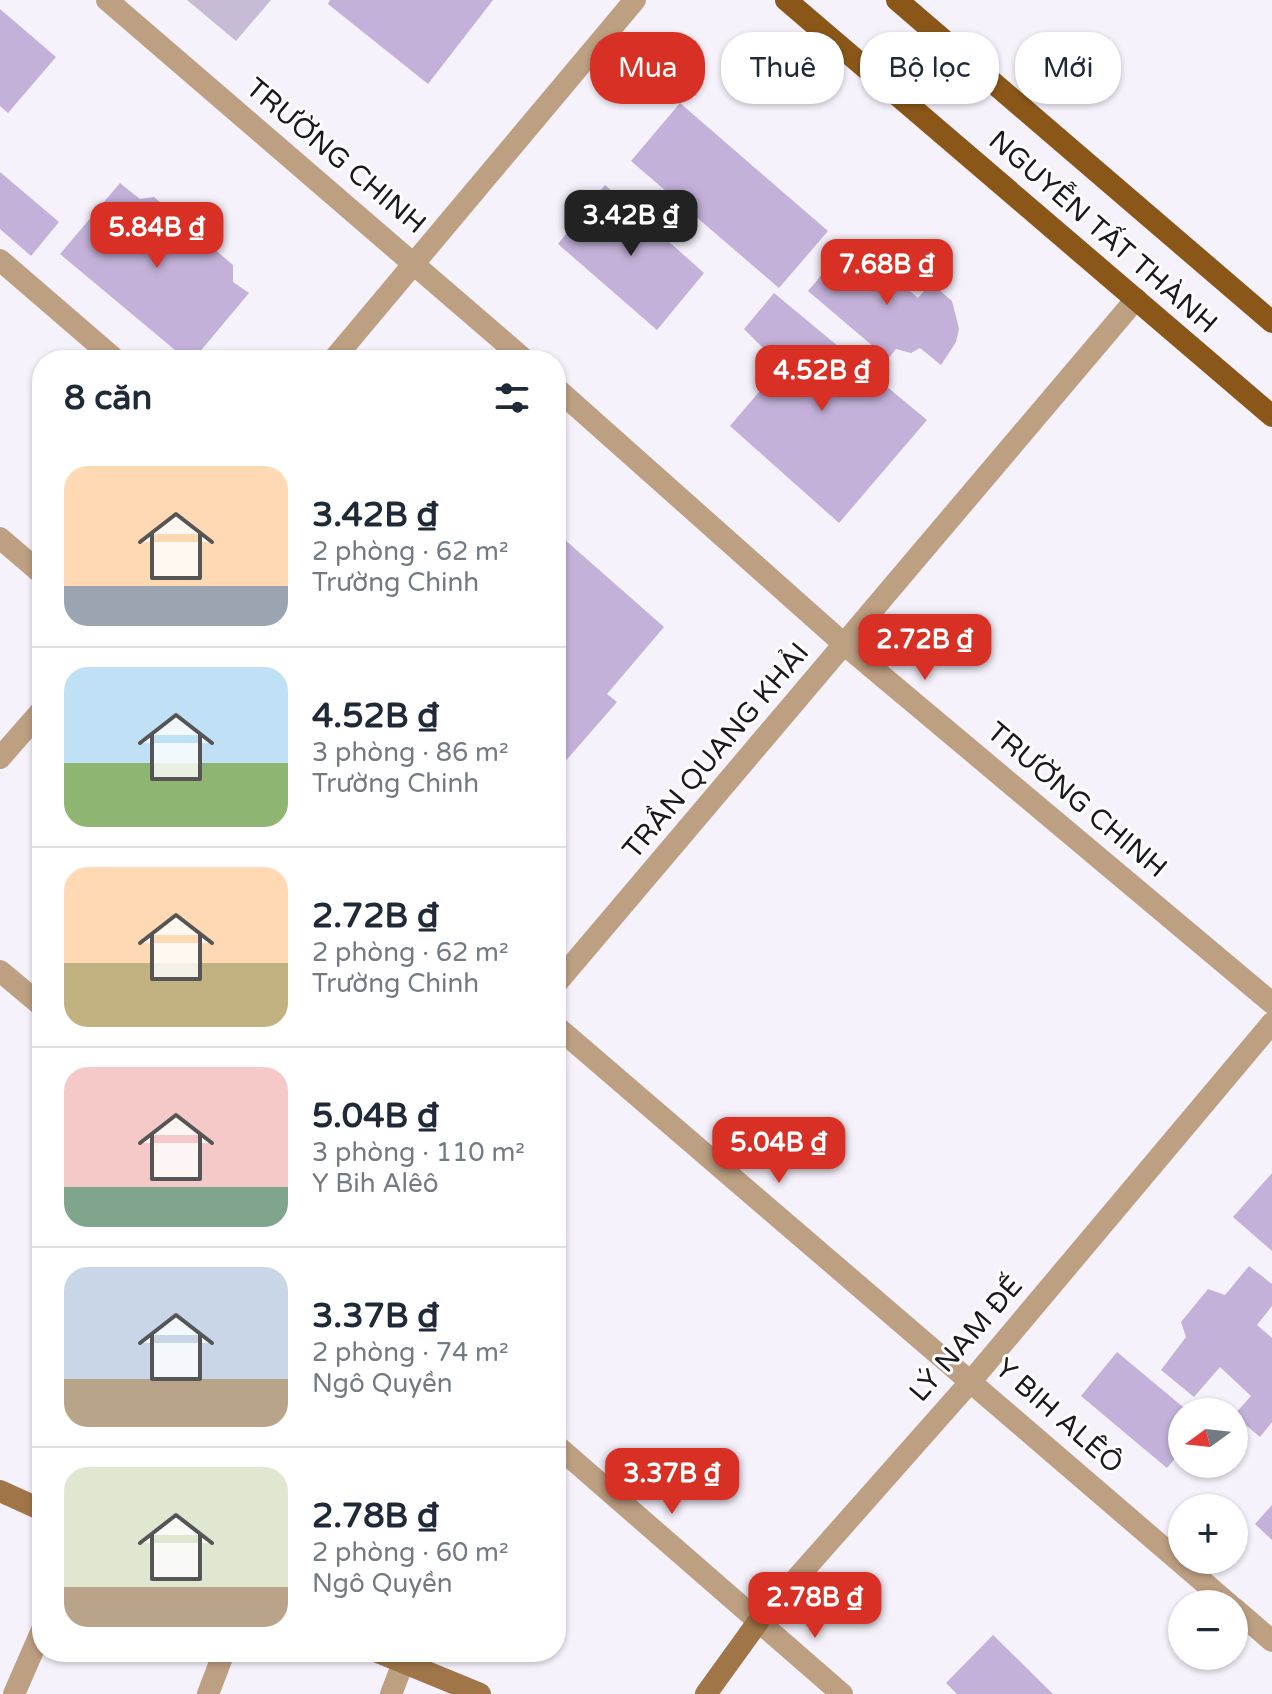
<!DOCTYPE html>
<html lang="vi">
<head>
<meta charset="utf-8">
<style>
	:root { --surface:#fff; --page:#f2f2f3; --text:#1f2937; --muted:#747a83; --line:#e0e1e3; --accent:#d93025 }
	body { margin:0; font-family:"Varela Round",sans-serif; background:var(--page); color:var(--text); height:100vh; display:flex; flex-direction:column; font-size:30px; white-space:nowrap }
	* { box-sizing:border-box; margin:0 }
	p { font-size:26px; color:var(--muted) }
	.icon { flex:none; width:44px; height:44px; fill:none; stroke:currentColor; stroke-width:2; stroke-linecap:round; stroke-linejoin:round }
	.map { position:relative; flex:1; overflow:hidden }
	.sheet { position:absolute; left:32px; top:350px; width:534px; height:1312px; display:flex; flex-direction:column; background:var(--surface); border-radius:32px; box-shadow:0 2px 6px #0004 }
	.sheet>* { flex:none }
	.hud { position:absolute; left:590px; top:32px; width:562px; height:72px; display:flex; gap:16px }
	.needle { width:52px; rotate:255deg }
	.controls { position:absolute; left:1168px; top:1398px; display:grid; gap:16px }
	.controls a { display:grid; place-items:center; width:80px; height:80px; border-radius:50%; background:var(--surface); box-shadow:0 2px 6px #0004; font-size:40px }
	.price { position:absolute; translate:-50% -68px; padding:0 18px; border-radius:16px; background:var(--accent); color:#fff; font-size:26px; line-height:52px; filter:drop-shadow(0 2px 4px #0008) }
	.price::after { content:''; position:absolute; left:50%; top:48px; width:24px; height:18px; margin-left:-12px; background:inherit; clip-path:polygon(0 0,100% 0,50% 100%) }
	.price.on { background:#222; color:#fff }
	ul { padding:0; list-style:none }
	li { display:flex; align-items:center; gap:24px; height:200px; padding:0 32px }
	li+li { border-top:2px solid var(--line) }
	li span { display:grid; place-items:center; flex:none; width:224px; height:160px; border-radius:24px; color:#555 }
	li>.icon { margin-inline-start:auto }
	span .icon { width:96px; height:96px; fill:#fffc; stroke-width:1 }
	li b { font-size:34px }
	h2 { display:flex; justify-content:space-between; align-items:center; height:96px; padding:0 32px; font-size:34px }
	.pill { padding:0 28px; border-radius:32px; background:var(--surface); box-shadow:0 2px 6px #0004; font-size:28px; line-height:72px }
	.pill.on { background:var(--accent); color:#fff }
	.map>svg:first-child { display:block }
	.green { fill:#c7bcd5 }
	.building { fill:#c3b1d9 }
	.lines { fill:none; stroke-linecap:round; stroke-linejoin:round }
	.minor { stroke:#bd9f82; stroke-width:22 }
	.tertiary { stroke:#bd9f82; stroke-width:22 }
	.secondary { stroke:#a07649; stroke-width:22 }
	.primary { stroke:#8a5718; stroke-width:22 }
	.labels { text-anchor:middle; dominant-baseline:central; stroke-width:6; stroke-linejoin:round; paint-order:stroke }
	.street-label { font-size:28px; fill:#1c1820; stroke:#fff }
</style>
</head>
<body>
<div class="map">
<svg width="1272" height="1694" viewBox="0 0 1272 1694">
	<rect width="100%" height="100%" fill="#f6f2fc"/>
	<path class="green" d="M187 0H271L236 41Z"/>
	<g class="building">
		<path d="M330 0H493L428 84 328 4Z"/>
		<path d="M0 9 56 57 8 113 0 106Z"/>
		<path d="M680 103 828 231 779 288 631 161Z"/>
		<path d="M0 172 59 222 31 256 0 229Z"/>
		<path d="M120 183 140 199 154 197 233 265V282L249 293 193 360H187L60 254Z"/>
		<path d="M605 185 704 273 657 330 558 244Z"/>
		<path d="M851 240 918 298 931 283 952 301 959 329 956 342 941 365 920 348 911 353 896 349 888 359 808 291Z"/>
		<path d="M774 293 927 420 839 523 730 426 781 366 744 329Z"/>
		<path d="M556 532 664 627 607 694 617 702 556 772Z"/>
		<path d="M1272 1173V1251L1233 1217Z"/>
		<path d="M1249 1266 1272 1284V1306L1257 1325 1272 1338V1422L1260 1437 1234 1415 1251 1396 1220 1367 1194 1397 1161 1370 1186 1337 1181 1322 1208 1289 1225 1295Z"/>
		<path d="M1117 1352 1189 1412H1182V1450L1167 1468 1081 1396Z"/>
		<path d="M1272 1505V1540L1255 1524Z"/>
		<path d="M993 1635 1053 1694H957L946 1683Z"/>
	</g>
	<g class="lines">
		<g class="minor">
			<path d="M0 260 116 360"/>
			<path d="M0 538 42 574"/>
			<path d="M556 984 1136 299"/>
			<path d="M556 1026 1229 1604"/>
			<path d="M1234 1608 1272 1641"/>
			<path d="M758 1622 972 1380 1272 1023"/>
			<path d="M14 1694 42 1630"/>
			<path d="M208 1694 224 1652"/>
			<path d="M391 1694 403 1663"/>
		</g>
		<g class="tertiary">
			<path d="M107 0 525 360"/>
			<path d="M333 360 635 0"/>
			<path d="M556 388 845 645 1272 1003"/>
			<path d="M0 758 42 710"/>
			<path d="M0 971 42 1006"/>
			<path d="M556 1445 842 1694"/>
		</g>
		<g class="secondary">
			<path d="M0 1491 42 1510"/>
			<path d="M378 1652 480 1694"/>
			<path d="M706 1694 758 1622"/>
		</g>
		<g class="primary">
			<path d="M786 0 1272 416"/>
			<path d="M897 0 1272 322"/>
		</g>
	</g>
	<g class="labels">
		<g class="street-label">
			<text transform="translate(336 156) rotate(40)">TRƯỜNG CHINH</text>
			<text transform="translate(1103 232) rotate(41)">NGUYỄN TẤT THÀNH</text>
			<text transform="translate(716 751) rotate(-50)">TRẦN QUANG KHẢI</text>
			<text transform="translate(1077 800) rotate(40)">TRƯỜNG CHINH</text>
			<text transform="translate(966 1339) rotate(-49)">LÝ NAM ĐẾ</text>
			<text transform="translate(1059 1416) rotate(41)">Y BIH ALÊÔ</text>
		</g>
	</g>
</svg>
<div class="controls">
<a><svg class="needle" viewBox="-14 -14 28 28"><path d="M0-13l5 13h-10z" fill="#e53935"/><path d="M0 13l5-13h-10z" fill="#747a83"/></svg></a>
<a>+</a>
<a>−</a>
</div>
<b class="price on" style="left:631px;top:258px">3.42B ₫</b>
<b class="price" style="left:157px;top:270px">5.84B ₫</b>
<b class="price" style="left:887px;top:307px">7.68B ₫</b>
<b class="price" style="left:822px;top:413px">4.52B ₫</b>
<b class="price" style="left:925px;top:682px">2.72B ₫</b>
<b class="price" style="left:779px;top:1185px">5.04B ₫</b>
<b class="price" style="left:672px;top:1516px">3.37B ₫</b>
<b class="price" style="left:815px;top:1640px">2.78B ₫</b>
<div class="hud">
<a class="pill on">Mua</a>
<a class="pill">Thuê</a>
<a class="pill">Bộ lọc</a>
<a class="pill">Mới</a>
</div>
<section class="sheet">
<h2>8 căn<svg class="icon" aria-label="filters" viewBox="0 0 24 24"><path d="M4 7h16M4 17h16"/><circle cx="9" cy="7" r="2"/><circle cx="15" cy="17" r="2"/></svg></h2>
<ul>
<li><span style="background:linear-gradient(#ffd9b3 75%,#9aa5b1 0)"><svg class="icon" aria-label="home" viewBox="0 0 24 24"><path d="M3 11l9-7 9 7M6 9v11h12V9"/></svg></span><div><b>3.42B ₫</b><p>2 phòng · 62 m²</p><p>Trường Chinh</p></div></li>
<li><span style="background:linear-gradient(#bfe0f5 60%,#8fb573 0)"><svg class="icon" aria-label="home" viewBox="0 0 24 24"><path d="M3 11l9-7 9 7M6 9v11h12V9"/></svg></span><div><b>4.52B ₫</b><p>3 phòng · 86 m²</p><p>Trường Chinh</p></div></li>
<li><span style="background:linear-gradient(#ffd9b3 60%,#c2b280 0)"><svg class="icon" aria-label="home" viewBox="0 0 24 24"><path d="M3 11l9-7 9 7M6 9v11h12V9"/></svg></span><div><b>2.72B ₫</b><p>2 phòng · 62 m²</p><p>Trường Chinh</p></div></li>
<li><span style="background:linear-gradient(#f6c9c9 75%,#7fa58c 0)"><svg class="icon" aria-label="home" viewBox="0 0 24 24"><path d="M3 11l9-7 9 7M6 9v11h12V9"/></svg></span><div><b>5.04B ₫</b><p>3 phòng · 110 m²</p><p>Y Bih Alêô</p></div></li>
<li><span style="background:linear-gradient(#c9d6e8 70%,#b9a48a 0)"><svg class="icon" aria-label="home" viewBox="0 0 24 24"><path d="M3 11l9-7 9 7M6 9v11h12V9"/></svg></span><div><b>3.37B ₫</b><p>2 phòng · 74 m²</p><p>Ngô Quyền</p></div></li>
<li><span style="background:linear-gradient(#dfe7d0 75%,#b9a48a 0)"><svg class="icon" aria-label="home" viewBox="0 0 24 24"><path d="M3 11l9-7 9 7M6 9v11h12V9"/></svg></span><div><b>2.78B ₫</b><p>2 phòng · 60 m²</p><p>Ngô Quyền</p></div></li>
</ul>
</section>
</div>
</body>
</html>
